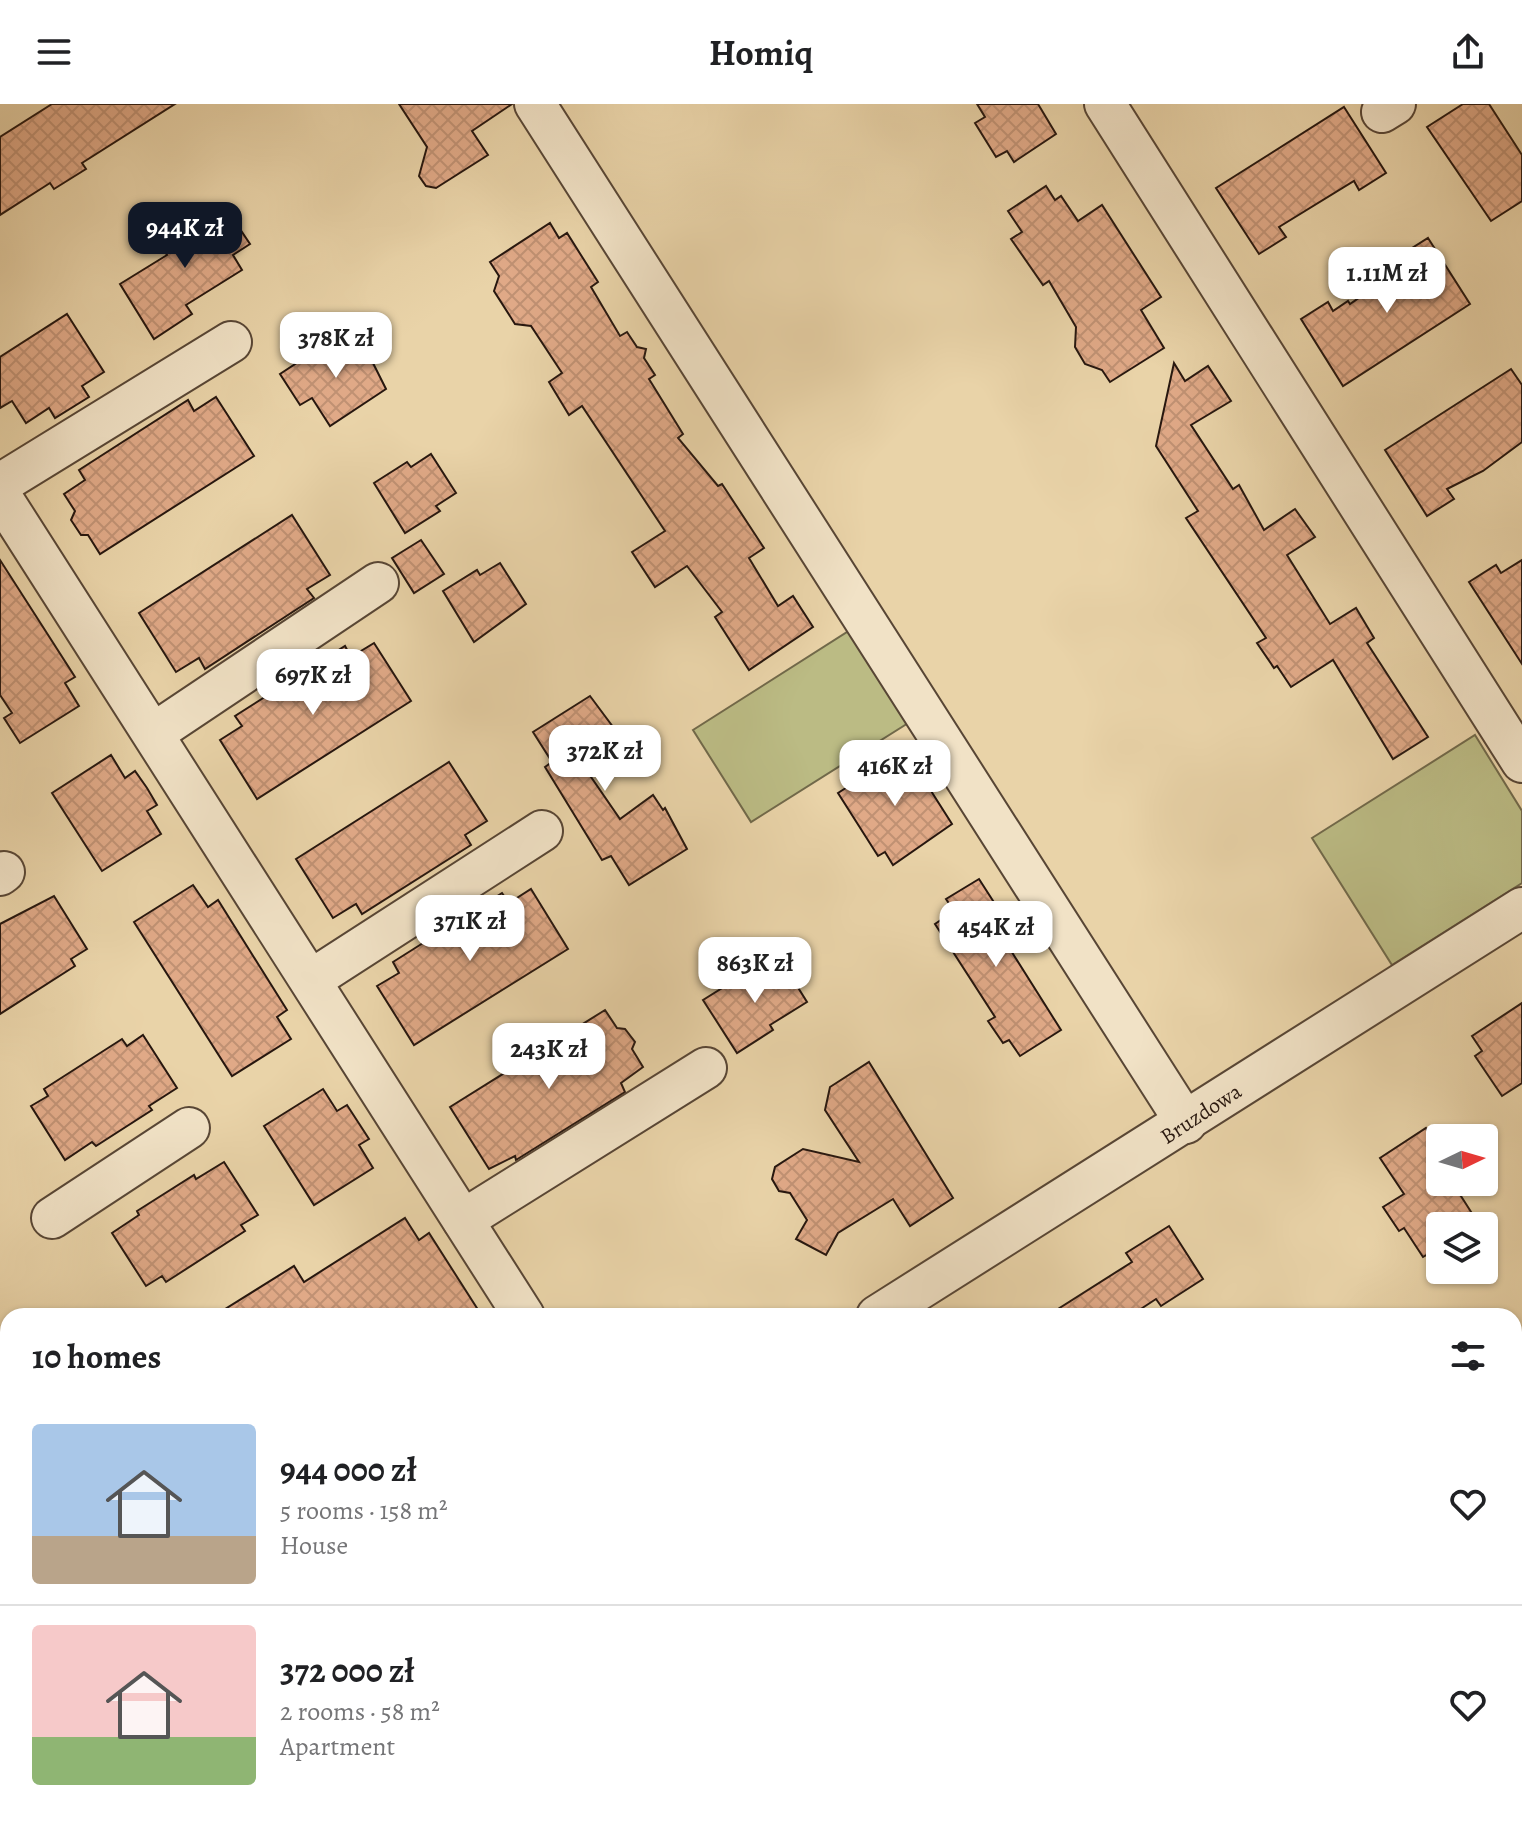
<!DOCTYPE html>
<html lang="en">
<head>
<meta charset="utf-8">
<style>
	:root { --surface:#fff; --page:#f2f2f2; --text:#202124; --muted:#757577; --line:#e0e0e0; --accent:#111827 }
	body { margin:0; font-family:Alegreya,serif; background:var(--page); color:var(--text); height:100vh; display:flex; flex-direction:column; font-size:30px; white-space:nowrap }
	* { box-sizing:border-box; margin:0 }
	p { font-size:26px; color:var(--muted) }
	.icon { flex:none; width:44px; height:44px; fill:none; stroke:currentColor; stroke-width:2; stroke-linecap:round; stroke-linejoin:round }
	.map { position:relative; flex:1; overflow:hidden }
	.details { position:absolute; left:0px; top:1204px; width:1522px; height:514px; display:flex; flex-direction:column; background:var(--surface); border-radius:24px 24px 0 0; box-shadow:0 2px 6px #0004 }
	.details>* { flex:none }
	.needle { width:52px; rotate:85deg }
	.fabs { position:absolute; left:1426px; top:1020px; display:grid; gap:16px }
	.fabs a { display:grid; place-items:center; width:72px; height:72px; border-radius:8px; background:var(--surface); box-shadow:0 2px 6px #0004; font-size:40px }
	.price { position:absolute; translate:-50% -68px; padding:0 18px; border-radius:16px; background:#fff; color:#222; font-size:26px; line-height:52px; filter:drop-shadow(0 2px 4px #0008) }
	.price::after { content:''; position:absolute; left:50%; top:48px; width:24px; height:18px; margin-left:-12px; background:inherit; clip-path:polygon(0 0,100% 0,50% 100%) }
	.price.selected { background:var(--accent); color:#fff }
	ul { padding:0; list-style:none }
	li { display:flex; align-items:center; gap:24px; height:200px; padding:0 32px }
	li+li { border-top:2px solid var(--line) }
	li span { display:grid; place-items:center; flex:none; width:224px; height:160px; border-radius:8px; color:#555 }
	li>.icon { margin-inline-start:auto }
	span .icon { width:96px; height:96px; fill:#fffc; stroke-width:1 }
	li b { font-size:34px }
	h2 { display:flex; justify-content:space-between; align-items:center; height:96px; padding:0 32px; font-size:34px }
	header { display:flex; justify-content:space-between; align-items:center; height:104px; padding:0 32px; background:var(--surface); font-size:36px; font-weight:700 }
	.map>svg:first-child { display:block }
	.green { fill:#bbbb84; stroke:#71694a; stroke-width:2 }
	.building { fill:url(#building-cross-hatch); stroke:#27170f; stroke-width:2 }
	.lines { fill:none; stroke-linecap:round; stroke-linejoin:round }
	.minor-casing { stroke:#584635; stroke-width:44 }
	.minor { stroke:#f1e2c6; stroke-width:40 }
	.labels { text-anchor:middle; dominant-baseline:central; stroke-width:7; stroke-linejoin:round; paint-order:stroke }
	.street-label { font-size:22px; fill:#27170f; stroke:#f1e2c6 }
</style>
</head>
<body>
<header><svg class="icon" aria-label="menu" viewBox="0 0 24 24"><path d="M4 6h16M4 12h16M4 18h16"/></svg>Homiq<svg class="icon" aria-label="share" viewBox="0 0 24 24"><path d="M12 15V3M7 8l5-5 5 5M5 13v7h14v-7"/></svg></header>
<div class="map">
<svg width="1522" height="1717" viewBox="0 0 1522 1717">
	<defs>
		<pattern id="building-cross-hatch" width="8" height="8" patternUnits="userSpaceOnUse" patternTransform="scale(2)"><rect width="8" height="8" fill="#e0a987"/><path d="M0 0l8 8M0 8l8-8" fill="none" stroke="#c09173"/></pattern>
	</defs>
	<rect width="100%" height="100%" fill="#e9d3a8"/>
	<filter id="stains"><feTurbulence type="fractalNoise" baseFrequency=".0025" numOctaves="4"/><feColorMatrix values="0 0 0 0 .2 0 0 0 0 .09 0 0 0 0 .02 0 0 0 .5 -.17"/></filter>
	<radialGradient id="worn" r=".72"><stop offset=".6" stop-color="#630" stop-opacity="0"/><stop offset="1" stop-color="#630" stop-opacity=".3"/></radialGradient>
	<g class="green">
		<path d="M855 523 913 616 751 718 693 626Z"/>
		<path d="M1475 631 1522 707V779L1392 861 1312 734Z"/>
		<path d="M0 1517 8 1530V1710H62L51 1717H0Z"/>
	</g>
	<g class="building">
		<path d="M52 0H175L82 59 86 65 54 85 50 79 0 111V33Z"/>
		<path d="M399 0H512L472 27 488 51 436 84 426 82 419 72 427 43Z"/>
		<path d="M977 0H1038L1056 30 1014 58 1007 47 996 53 975 19 985 13Z"/>
		<path d="M1463 0H1489L1522 51V97L1491 117 1427 23Z"/>
		<path d="M1344 3 1386 69 1359 86 1354 77 1279 123 1286 133 1259 150 1216 84Z"/>
		<path d="M1046 82 1055 96 1061 92 1078 117 1102 101 1161 193 1141 206 1164 244 1110 278 1102 266 1085 260 1075 243 1076 223 1049 177 1043 181 1011 135 1022 128 1008 107Z"/>
		<path d="M203 104 215 123 232 113 250 140 233 151 242 166 186 201 192 210 154 235 120 180 167 151 157 134 173 118Z"/>
		<path d="M550 119 559 134 567 129 598 178 591 183 620 232 627 228 637 243 646 245 644 254 655 271 649 275 683 330 678 334 718 382 722 380 764 444 749 454 778 502 793 492 813 523 749 566 715 513 722 508 687 462 655 483 632 448 665 427 582 302 569 311 549 278 562 269 531 222 515 220 494 187 499 172 490 158Z"/>
		<path d="M1428 134 1470 200 1343 282 1301 215 1328 198 1333 207 1348 197 1350 200 1407 160 1401 151Z"/>
		<path d="M67 210 104 268 82 282 89 293 55 314 49 304 26 319 12 297 0 304V253Z"/>
		<path d="M352 232 370 253 386 285 330 322 312 294 300 301 280 270 312 249 315 254Z"/>
		<path d="M1174 259 1185 277 1208 262 1231 297 1191 321 1233 385 1239 381 1264 426 1295 405 1315 433 1287 451 1330 520 1356 504 1374 534 1367 539 1428 633 1393 655 1333 556 1291 583 1277 562 1274 564 1257 539 1266 534 1186 414 1198 407 1156 342Z"/>
		<path d="M1511 265 1522 281V338L1483 367 1447 385 1454 395 1427 412 1385 346Z"/>
		<path d="M216 293 254 352 100 450 88 431H81L71 416 75 407 64 390 85 376 79 366 188 296 194 307Z"/>
		<path d="M431 350 456 389 436 402 440 407 405 429 374 379 407 358 411 363Z"/>
		<path d="M292 411 330 471 307 485 314 494 205 565 199 554 176 568 139 509Z"/>
		<path d="M421 436 444 470 414 489 392 454Z"/>
		<path d="M0 456 75 573 65 579 79 602 20 639 4 614 12 609 0 591Z"/>
		<path d="M1522 456V560L1469 478 1496 461 1501 469Z"/>
		<path d="M500 459 526 500 474 538 443 487 477 466 480 471Z"/>
		<path d="M374 539 411 597 257 695 220 636 242 622 235 612 345 542 351 553Z"/>
		<path d="M590 592 619 631 616 633 626 647 589 670 620 715 653 691 663 706 665 704 687 745 629 781 611 752 602 756 545 663 552 658 533 628Z"/>
		<path d="M905 646 952 720 893 761 885 748 878 752 838 689Z"/>
		<path d="M111 651 125 674 135 667 147 684 157 701 147 707 161 730 102 767 52 689Z"/>
		<path d="M449 658 487 717 465 731 471 741 362 810 356 800 333 814 296 755Z"/>
		<path d="M979 775 1013 828 1003 834 1061 926 1020 952 1009 936 1003 939 988 917 995 913 935 820 954 807 946 795Z"/>
		<path d="M193 781 208 803 218 796 287 906 277 913 291 935 232 972 134 818Z"/>
		<path d="M531 785 568 845 414 941 377 882 399 869 393 858 502 789 509 799Z"/>
		<path d="M54 792 87 845 71 855 75 862 0 910V820Z"/>
		<path d="M782 858 807 898 770 921 773 926 737 949 703 896 740 873 743 878Z"/>
		<path d="M1522 899V979L1502 992 1475 952 1482 947 1472 932Z"/>
		<path d="M605 906 617 924 625 925 635 938 632 945 643 963 621 979 625 988 516 1056 515 1052 489 1065 450 1003Z"/>
		<path d="M143 931 177 984 149 1002 152 1006 96 1042 92 1038 65 1056 31 1002 48 992 44 985 122 935 127 942Z"/>
		<path d="M869 958 953 1094 910 1122 893 1095 838 1129 826 1151 796 1135 807 1116 790 1089 779 1087 772 1075 775 1063 803 1045 859 1058 825 1006 830 983Z"/>
		<path d="M323 985 337 1007 347 1001 369 1035 359 1041 373 1064 314 1101 264 1022Z"/>
		<path d="M1426 1024 1440 1045V1078H1452L1480 1122H1440V1143L1423 1153 1404 1124 1399 1127 1383 1103 1404 1090 1380 1054Z"/>
		<path d="M224 1058 258 1111 241 1121 245 1127 166 1178 162 1172 146 1182 112 1129 139 1111 137 1107 194 1071 196 1075Z"/>
		<path d="M405 1114 419 1136 429 1129 482 1212H214L294 1162 304 1178Z"/>
		<path d="M1169 1122 1203 1175 1161 1202 1156 1195 1130 1212H1047L1132 1158 1126 1149Z"/>
	</g>
	<g class="lines">
		<g class="minor-casing">
			<g id="minor">
				<path d="M535 0 1186 1019"/>
				<path d="M1105 0 1522 658"/>
				<path d="M1382 8 1395 0"/>
				<path d="M0 380 231 238"/>
				<path d="M0 391 524 1212"/>
				<path d="M154 629 378 479"/>
				<path d="M0 771 4 768"/>
				<path d="M311 876 542 727"/>
				<path d="M52 1114 189 1024"/>
				<path d="M463 1116 706 964"/>
				<path d="M877 1212 1522 804"/>
				<path d="M0 1454 8 1466"/>
				<path d="M165 1710 170 1717"/>
				<path d="M93 1717 104 1710"/>
			</g>
		</g>
		<use href="#minor" class="minor"/>
	</g>
	<g class="labels">
		<g class="street-label">
			<text transform="translate(1201 1010) rotate(-33)">Bruzdowa</text>
		</g>
	</g>
	<rect width="100%" height="100%" filter="url(#stains)"/>
	<rect width="100%" height="100%" fill="url(#worn)"/>
</svg>
<div class="fabs">
<a><svg class="needle" viewBox="-14 -14 28 28"><path d="M0-13l5 13h-10z" fill="#e53935"/><path d="M0 13l5-13h-10z" fill="#757577"/></svg></a>
<a><svg class="icon" aria-label="layers" viewBox="0 0 24 24"><path d="M12 4l9 5-9 5-9-5zM3 14l9 5 9-5"/></svg></a>
</div>
<b class="price selected" style="left:185px;top:166px">944K zł</b>
<b class="price" style="left:1387px;top:211px">1.11M zł</b>
<b class="price" style="left:336px;top:276px">378K zł</b>
<b class="price" style="left:313px;top:613px">697K zł</b>
<b class="price" style="left:605px;top:689px">372K zł</b>
<b class="price" style="left:895px;top:704px">416K zł</b>
<b class="price" style="left:470px;top:859px">371K zł</b>
<b class="price" style="left:996px;top:865px">454K zł</b>
<b class="price" style="left:755px;top:901px">863K zł</b>
<b class="price" style="left:549px;top:987px">243K zł</b>
<section class="details">
<h2>10 homes<svg class="icon" aria-label="filters" viewBox="0 0 24 24"><path d="M4 7h16M4 17h16"/><circle cx="9" cy="7" r="2"/><circle cx="15" cy="17" r="2"/></svg></h2>
<ul>
<li><span style="background:linear-gradient(#a9c7e8 70%,#b9a48a 0)"><svg class="icon" aria-label="home" viewBox="0 0 24 24"><path d="M3 11l9-7 9 7M6 9v11h12V9"/></svg></span><div><b>944 000 zł</b><p>5 rooms · 158 m²</p><p>House</p></div><svg class="icon" aria-label="heart" viewBox="0 0 24 24"><path d="M12 20l-8-8c-3-5 5-10 8-4 3-6 11-1 8 4z"/></svg></li>
<li><span style="background:linear-gradient(#f6c9c9 70%,#8fb573 0)"><svg class="icon" aria-label="home" viewBox="0 0 24 24"><path d="M3 11l9-7 9 7M6 9v11h12V9"/></svg></span><div><b>372 000 zł</b><p>2 rooms · 58 m²</p><p>Apartment</p></div><svg class="icon" aria-label="heart" viewBox="0 0 24 24"><path d="M12 20l-8-8c-3-5 5-10 8-4 3-6 11-1 8 4z"/></svg></li>
</ul>
</section>
</div>
</body>
</html>
